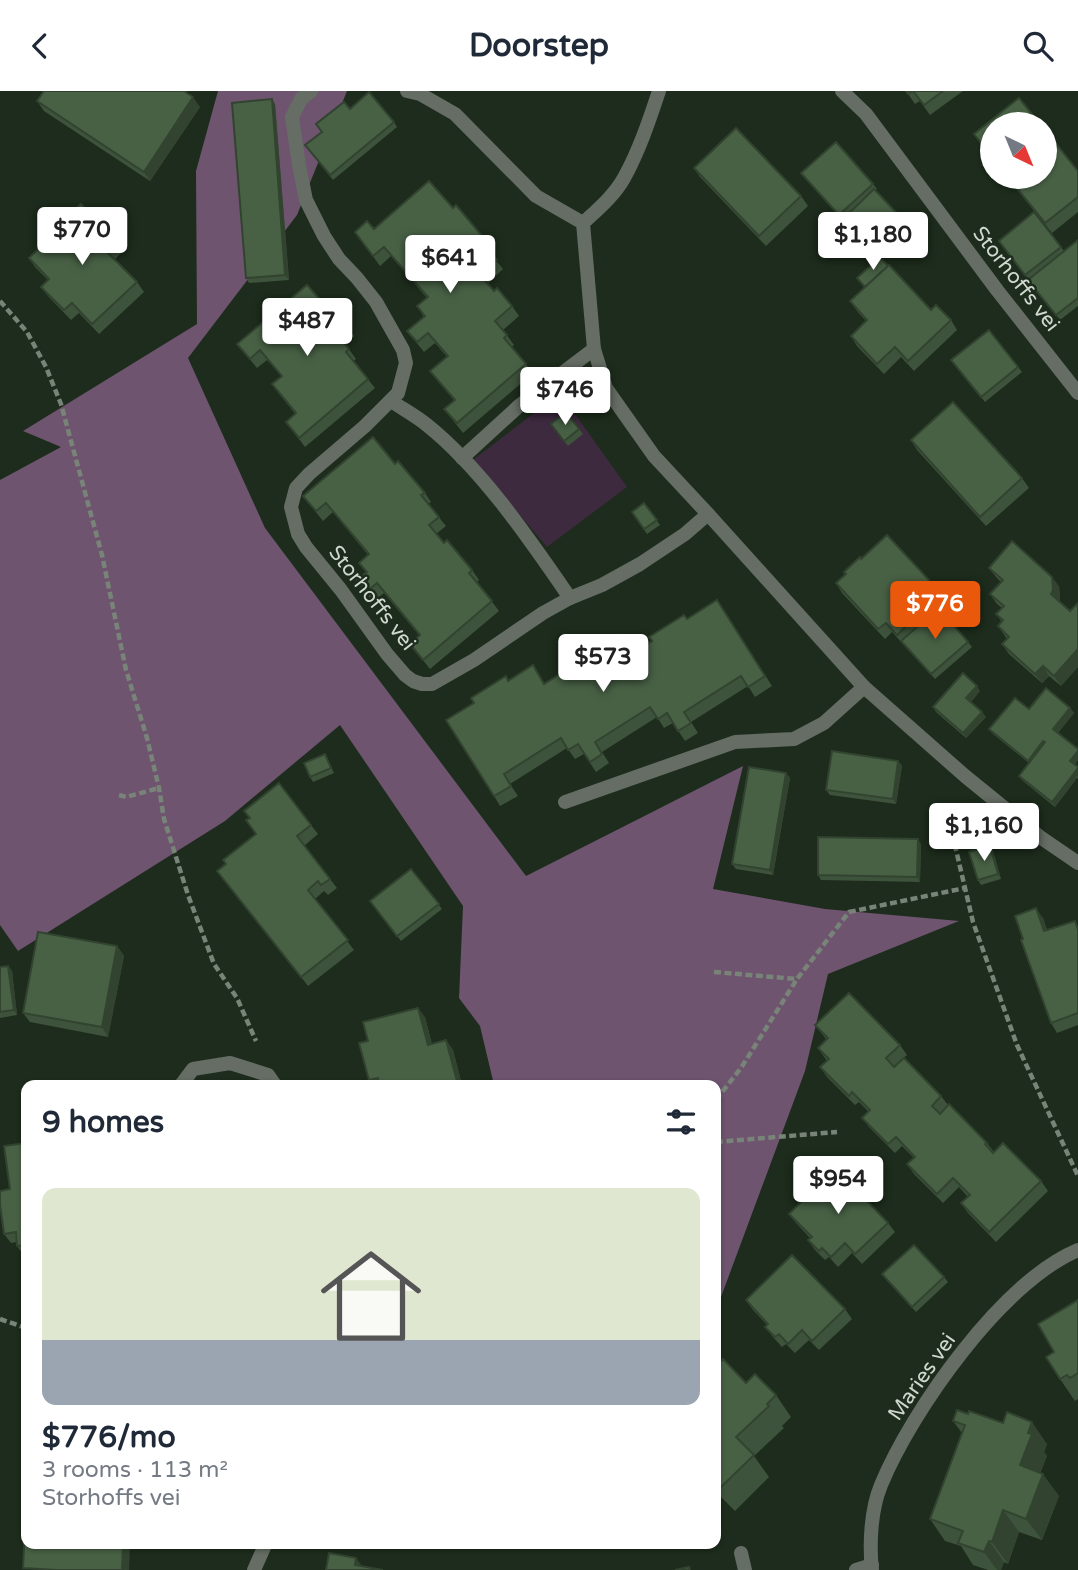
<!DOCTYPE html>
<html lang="en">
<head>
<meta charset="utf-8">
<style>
	:root { --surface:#fff; --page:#f6f6f7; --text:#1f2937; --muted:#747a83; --accent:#ea580c }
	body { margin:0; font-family:"Varela Round",sans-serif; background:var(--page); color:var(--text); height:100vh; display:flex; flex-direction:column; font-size:26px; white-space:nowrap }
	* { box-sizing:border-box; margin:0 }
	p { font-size:23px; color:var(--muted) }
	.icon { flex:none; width:38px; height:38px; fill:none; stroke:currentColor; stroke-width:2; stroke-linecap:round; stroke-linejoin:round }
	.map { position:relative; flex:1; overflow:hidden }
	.side { position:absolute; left:21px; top:989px; width:700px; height:469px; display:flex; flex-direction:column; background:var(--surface); border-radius:14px; box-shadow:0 2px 5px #0004 }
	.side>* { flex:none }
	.needle { width:46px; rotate:137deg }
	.fabs { position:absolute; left:980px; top:21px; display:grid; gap:14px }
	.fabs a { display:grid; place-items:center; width:77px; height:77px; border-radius:50%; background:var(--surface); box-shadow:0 2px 5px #0004; font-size:35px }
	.price { position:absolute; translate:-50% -60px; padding:0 16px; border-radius:7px; background:#fff; color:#222; font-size:23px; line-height:46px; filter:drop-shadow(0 2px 4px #0008) }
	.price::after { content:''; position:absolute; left:50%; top:42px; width:21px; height:16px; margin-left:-10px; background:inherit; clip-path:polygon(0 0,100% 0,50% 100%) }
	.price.on { background:var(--accent); color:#fff }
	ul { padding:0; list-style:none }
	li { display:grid; align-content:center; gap:14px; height:371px; padding:0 21px }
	li span { display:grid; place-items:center; height:217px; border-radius:14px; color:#555 }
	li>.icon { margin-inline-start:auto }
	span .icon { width:126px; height:126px; fill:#fffc; stroke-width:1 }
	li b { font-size:30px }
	h2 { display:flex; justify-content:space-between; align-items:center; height:84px; padding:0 21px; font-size:30px }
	header { display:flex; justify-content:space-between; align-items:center; height:91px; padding:0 21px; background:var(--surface); font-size:32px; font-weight:800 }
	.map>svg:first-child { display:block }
	.green { fill:#3e2a3f }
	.forest { fill:#6e546f }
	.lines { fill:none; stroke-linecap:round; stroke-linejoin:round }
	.path { stroke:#788477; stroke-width:4.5; stroke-dasharray:7 3.5; stroke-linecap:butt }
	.lane { stroke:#656d64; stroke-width:14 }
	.street { stroke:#656d64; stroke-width:14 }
	.wall { fill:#3e533b }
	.shaded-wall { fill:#324430 }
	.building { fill:#486145; stroke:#324430; stroke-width:2 }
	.labels { text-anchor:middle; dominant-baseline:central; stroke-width:5; stroke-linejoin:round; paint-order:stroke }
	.street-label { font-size:21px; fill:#d0d9cf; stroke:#1d2c1c }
</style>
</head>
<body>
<header><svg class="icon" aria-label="back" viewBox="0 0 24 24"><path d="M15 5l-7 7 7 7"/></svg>Doorstep<svg class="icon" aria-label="search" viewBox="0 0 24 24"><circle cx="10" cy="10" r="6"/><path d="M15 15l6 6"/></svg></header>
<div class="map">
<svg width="1078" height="1479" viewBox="0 0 1078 1479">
	<rect width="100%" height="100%" fill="#1d2c1c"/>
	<path class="green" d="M560 302 627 396 547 456 473 369Z"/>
	<path class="forest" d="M218 0H347L297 124 188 267 265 437 526 785 743 675 713 798 825 818 959 830 828 883 805 980 718 1214 716 1217V994H494L480 935 459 907 463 815 340 634 225 730 18 860 0 834V389L61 356 23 340 197 233 196 80Z"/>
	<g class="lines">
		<g class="path">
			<path d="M0 210 27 241 46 276 61 313 102 464 126 579 147 647 159 697 164 728 188 804 214 873 237 907 256 950"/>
			<path d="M119 704 126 706 159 697"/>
			<path d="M955 713 949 729 973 831 1017 954 1078 1085"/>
			<path d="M714 881 797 888 849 821 965 797"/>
			<path d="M716 1009 741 977 797 888"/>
			<path d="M716 1051 837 1041"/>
			<path d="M0 1228 26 1237"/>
		</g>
		<g class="lane">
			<path d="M741 1462 745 1479"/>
			<path d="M856 1479 872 1474"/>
		</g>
		<g class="street">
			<path d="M311 0 301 8 292 26 299 74 306 109 324 145 339 168 357 187 376 211 403 259 406 272 398 302 365 335 309 383 296 397 291 416 298 443 306 456 341 499 387 563 405 584 413 590 422 593H432L474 569 543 522 570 507 602 494 640 473 685 443 708 423"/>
			<path d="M407 0 420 3 455 23 536 105 583 132C597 119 614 105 624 87 639 60 649 30 659 0"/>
			<path d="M842 0 866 23 997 199 1078 302"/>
			<path d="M583 132 594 258 606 297 654 365 708 423 864 596 965 685 1040 746 1078 772"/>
			<path d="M391 310C403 318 416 325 427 334 482 378 530 449 570 507"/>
			<path d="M462 367 520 314 594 258"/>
			<path d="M565 711 735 651 794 648 824 632 864 596"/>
			<path d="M181 994 193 978 230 972 268 984 275 994"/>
			<path d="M254 1479 266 1452"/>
			<path d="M872 1479C869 1453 871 1418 881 1394 912 1319 1002 1191 1078 1159"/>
		</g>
	</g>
	<g class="wall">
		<path d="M906 0H963L930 24 920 10 915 13Z"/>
		<path d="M37 10 200 16 150 90 44 20Z"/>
		<path d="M275 13 289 189 249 192 246 187Z"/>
		<path d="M350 18 394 31 397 36 333 89 309 59Z"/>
		<path d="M694 77 801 105 808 115 766 155 700 86Z"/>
		<path d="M1078 80V121L1052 142 1007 86H1045Z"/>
		<path d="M801 82 873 93 877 98 875 99 911 138 880 166 931 219 951 229 957 239 914 280 901 266 884 283 857 255 851 245 866 230 857 220 850 210 865 197 857 187 875 170 843 136 840 131 842 129Z"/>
		<path d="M453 117 482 145 489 154 486 157 503 178 487 193 494 200 512 215 519 225 503 239 514 254 511 256 533 282 463 342 444 318 454 309 430 280 447 266 435 252 424 261 407 240 424 226 417 215 427 207 391 165 380 175 355 141 374 138Z"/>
		<path d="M1034 121 1064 160 1078 149V215L1060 229 999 150Z"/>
		<path d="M116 150 123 160 115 168 137 191 144 201 99 243 79 222 71 229 48 205 41 196 48 189 35 176 29 167Z"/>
		<path d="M330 220 347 236 354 245 345 253 356 268 353 270 375 297 305 356 286 331 295 323 272 293 282 285 267 269 257 277 237 253Z"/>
		<path d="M989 239 1022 281 985 311 955 274Z"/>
		<path d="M566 321 583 343 568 355 551 333Z"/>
		<path d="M911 349 1022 387 1029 397 986 435 917 359Z"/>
		<path d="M395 373 425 402 431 411 428 413 446 435 436 443 472 479 479 489 477 491 499 520 430 578 410 553 420 545 384 502 373 511 356 489 366 481 359 472 368 464 333 421 323 430 303 405Z"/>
		<path d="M644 412 660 434 647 443 632 421Z"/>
		<path d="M861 468 929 489 936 499 934 500 939 507 921 524 916 519 914 520 923 531 968 551 972 556 935 588 892 541 885 548 842 502 836 492Z"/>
		<path d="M989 477 1059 495 1060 509 1059 510 1070 520 1078 512V576L1061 595 1049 585 1042 592 1009 563 1002 553 1007 548 998 535 1002 531 996 523 1002 517 997 513 990 503 1001 491 996 486Z"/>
		<path d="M717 509 772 595 755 606 748 595 691 631 698 642 685 650 673 632 664 637 657 626 602 661 609 672 596 681 584 663 575 668 567 657 510 693 518 705 500 715 494 705 509 589 545 592 598 559 634 562Z"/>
		<path d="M980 600 971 611 986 626 966 647 936 621 933 616Z"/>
		<path d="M1070 617 1074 622 1058 642 1078 658V669L1075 673 1078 676V688L1077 687 1055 716 1023 690 1019 685 1029 672 993 643 989 638 1029 618Z"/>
		<path d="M325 663 334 682 313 691 310 686Z"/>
		<path d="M898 670 902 675 896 713 830 704 826 699Z"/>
		<path d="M786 682 790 687 773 784 736 778 732 773Z"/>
		<path d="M244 720 311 734 318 743 304 755 337 797 328 804 324 800 315 808 354 859 308 895 217 780 256 743 246 729 249 727Z"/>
		<path d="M921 753 920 791 821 789 818 784Z"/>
		<path d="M990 755 993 760 1001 788 981 794 978 789Z"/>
		<path d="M411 778 442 818 401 850 370 810Z"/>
		<path d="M1043 827 1047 839 1078 835V934L1057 942 1051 932 1023 848Z"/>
		<path d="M117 855 124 865 108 946 30 931 23 922Z"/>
		<path d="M8 875 12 880 17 924 0 927V876Z"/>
		<path d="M425 926 432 953 446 949 453 959 462 994H372L369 989 368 950Z"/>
		<path d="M815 934 900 954 907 964 894 975 941 1005 948 1014 987 1052 994 1061 1041 1090 1048 1100 996 1151 968 1122 961 1112 968 1106 959 1096 943 1112 914 1083 907 1073 914 1067 902 1055 895 1062 869 1036 862 1027 868 1020 859 1011 855 1014 827 986 820 976 827 970 818 957 826 948Z"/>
		<path d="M26 1052V1165H24L17 1155V1151L11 1152 4 1143 10 1098Z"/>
		<path d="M789 1123 888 1132 895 1141 862 1173 852 1162 838 1176 829 1166 825 1169 815 1159 808 1149 810 1147 796 1132Z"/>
		<path d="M882 1183 944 1186 948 1191 916 1221Z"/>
		<path d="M746 1209 845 1218 852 1228 819 1259 809 1249 795 1262 786 1253 782 1256 772 1245 765 1236 767 1234 753 1219Z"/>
		<path d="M1078 1209V1308L1075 1310 1060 1288 1054 1261Z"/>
		<path d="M716 1276 746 1292 776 1304 791 1326 782 1335 784 1337 754 1365 769 1386 735 1420 717 1402 716 1404Z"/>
		<path d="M953 1330 1047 1353 1044 1361 1047 1365 1040 1382 1059 1405 1042 1449 1019 1441 1008 1473 1004 1471 1001 1479H988L973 1474 961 1455 945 1450 930 1428 962 1342Z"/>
	</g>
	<g class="shaded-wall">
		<path d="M193 6 200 16 150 90 144 81Z"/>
		<path d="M272 8 275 13 289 189 285 184Z"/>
		<path d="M1052 486 1059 495 1060 509 1058 512 1051 503Z"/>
		<path d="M1078 558V576L1061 595 1054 585Z"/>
		<path d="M1043 575 1049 585 1042 592 1035 583Z"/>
		<path d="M977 595 980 600 970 612 966 607Z"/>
		<path d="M1070 617 1074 622 1057 643 1053 638Z"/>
		<path d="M982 621 986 626 966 647 963 642Z"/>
		<path d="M1043 650 1047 655 1032 675 1028 670Z"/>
		<path d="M1078 660V669L1074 675 1070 670Z"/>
		<path d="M898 670 902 675 896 713 893 708Z"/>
		<path d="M1078 677V686L1075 684 1077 687 1055 716 1052 711Z"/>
		<path d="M786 682 790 687 773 784 770 779Z"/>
		<path d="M918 748 921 753 920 791 917 786Z"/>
		<path d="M990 755 993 760 1001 788 998 783Z"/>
		<path d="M1036 817 1043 827 1051 850 1044 840Z"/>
		<path d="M117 855 124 865 108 946 102 936Z"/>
		<path d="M8 875 12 880 17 924 14 919Z"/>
		<path d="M418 917 425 926 434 964 428 954Z"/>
		<path d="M446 949 453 959 462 994H458Z"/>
		<path d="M1032 1331 1047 1353 1044 1361 1047 1365 1035 1396 1020 1374 1028 1342Z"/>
		<path d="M1043 1383 1059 1405 1042 1449 1026 1428Z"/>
		<path d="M1003 1419 1019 1441 1008 1473 992 1451Z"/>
		<path d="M989 1450 1004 1471 1001 1479H997L984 1461Z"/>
		<path d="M123 1452H130L129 1479H122Z"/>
		<path d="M356 1467 363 1476 355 1474Z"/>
	</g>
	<g class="building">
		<path d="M44 0H184L193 6 144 81 37 10Z"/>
		<path d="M906 0H943L924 14 913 0 908 3Z"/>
		<path d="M369 1 394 31 330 84 305 54 322 41 316 33 344 11 350 18Z"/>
		<path d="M1019 7 1040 33H992V66L974 43Z"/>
		<path d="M272 8 285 184 246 187 232 12Z"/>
		<path d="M736 37 801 105 759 145 694 77Z"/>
		<path d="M1045 39 1078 80V106L1045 132 1008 86H1045Z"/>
		<path d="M836 51 873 93 839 124 801 82Z"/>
		<path d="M429 90 453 117 456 114 482 145 479 148 497 169 480 184 494 200 497 197 512 215 495 230 507 244 504 247 526 273 457 332 444 318 455 309 430 280 448 265 428 242 417 251 407 240 425 225 417 215 428 206 384 156 373 165 355 141 367 130 374 138Z"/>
		<path d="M874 98 907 133 872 165 840 131Z"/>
		<path d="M81 113 116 150 106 160 137 191 92 233 72 212 64 219 41 196 49 188 29 167 71 127 69 124Z"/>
		<path d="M1034 121 1061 156 1025 184 999 150Z"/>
		<path d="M1078 149V207L1056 224 1028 189Z"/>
		<path d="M880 166 888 175 865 196 857 187Z"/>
		<path d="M889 174 931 219 936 214 951 229 908 270 895 256 877 273 851 245 867 229 850 210Z"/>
		<path d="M307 194 330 220 332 218 347 236 337 244 349 258 346 261 368 288 299 347 286 331 296 322 272 293 282 285 260 259 250 268 237 253Z"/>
		<path d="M989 239 1018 276 981 306 951 269Z"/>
		<path d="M953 311 1022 387 980 426 911 349Z"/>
		<path d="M566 321 579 338 564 350 551 333Z"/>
		<path d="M373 346 395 373 398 370 425 402 421 404 439 426 429 434 444 452 447 449 472 479 469 482 492 510 423 569 410 553 420 544 377 492 366 501 356 489 367 481 359 472 369 463 326 412 316 420 303 405Z"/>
		<path d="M644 412 657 429 644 438 632 421Z"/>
		<path d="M887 444 929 489 927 492 932 498 914 515 909 509 906 511 918 524 897 544 886 532 878 538 836 492 846 483 844 481 860 466 861 468Z"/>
		<path d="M1012 450 1052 486 1053 499 1051 503 1070 520 1078 512V558L1054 585 1043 575 1035 583 1002 553 1009 546 998 535 1003 529 996 523 1004 515 990 503 1003 489 989 477Z"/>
		<path d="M717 509 765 585 748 596 741 585 684 621 691 632 678 640 667 622 658 628 650 616 595 651 602 663 590 671 578 653 568 659 561 647 504 683 511 695 494 705 446 629 474 612 471 607 506 585 508 590 533 574 544 593 563 581 561 576 595 554 598 559 622 544 633 562 652 550 649 546 684 524 687 528Z"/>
		<path d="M939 517 968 551 931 583 901 550Z"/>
		<path d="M963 582 977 595 966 607 982 621 963 642 933 616Z"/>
		<path d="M1046 597 1070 617 1053 638 1078 658V660L1070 670 1078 676V677L1052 711 1019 685 1045 651 1043 650 1028 670 989 638 1015 607 1029 618Z"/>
		<path d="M832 660 898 670 893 708 826 699Z"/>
		<path d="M325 663 331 677 310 686 304 672Z"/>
		<path d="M749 676 786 682 770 779 732 773Z"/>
		<path d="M279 692 311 734 297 745 330 788 321 794 318 790 308 799 348 849 301 886 217 780 226 773 223 769 256 743 246 729 250 727 244 720Z"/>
		<path d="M818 746 918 748 917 786 818 784Z"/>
		<path d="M990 755 998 783 978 789 969 761Z"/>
		<path d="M411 778 439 813 397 845 370 810Z"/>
		<path d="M1036 817 1044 840 1075 830 1078 839V922L1051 932 1021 849 1023 848 1015 825Z"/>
		<path d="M38 841 117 855 102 936 23 922Z"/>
		<path d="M8 875 14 919 0 921V876Z"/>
		<path d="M849 902 900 954 886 967 894 976 904 967 941 1005 932 1015 940 1023 949 1013 987 1052 985 1053 993 1062 1003 1052 1041 1090 989 1141 961 1112 970 1104 953 1087 937 1103 907 1073 915 1066 896 1046 888 1053 862 1027 870 1019 852 1001 849 1005 820 976 829 968 818 957 828 947 815 934Z"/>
		<path d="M418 917 428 954 446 949 458 994H379L378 987 369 989 359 952 368 950 363 931Z"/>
		<path d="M26 1052V1164L25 1154 17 1155 16 1141 4 1143 0 1113V1100L10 1098 4 1055Z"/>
		<path d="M836 1077 888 1132 855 1163 845 1152 831 1166 822 1157 819 1160 808 1149 812 1146 789 1123Z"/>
		<path d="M914 1154 944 1186 912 1216 882 1183Z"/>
		<path d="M792 1164 845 1218 812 1250 802 1239 788 1253 779 1243 775 1246 765 1236 768 1233 746 1209Z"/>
		<path d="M1078 1209V1282L1070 1287 1067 1284 1060 1288 1046 1266 1054 1261 1038 1233Z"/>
		<path d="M723 1268 746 1292 755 1283 776 1304 767 1313 769 1315 736 1346 754 1364 719 1398 716 1394V1276Z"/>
		<path d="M25 1290H26V1347L22 1346Z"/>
		<path d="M957 1319 968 1323 969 1320 1003 1332 1007 1321 1032 1331 1028 1342 1032 1343 1020 1374 1043 1383 1026 1428 1003 1419 992 1451 989 1450 984 1461 958 1452 963 1440 930 1428 965 1334 953 1330Z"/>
		<path d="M26 1417V1452H123L122 1479H57L23 1477Z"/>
		<path d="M329 1462 356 1467 355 1474 383 1479H326Z"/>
		<path d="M689 1476 690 1479H675Z"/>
	</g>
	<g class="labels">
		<g class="street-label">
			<text transform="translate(1016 188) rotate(52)">Storhoffs vei</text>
			<text transform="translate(372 507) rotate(52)">Storhoffs vei</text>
			<text transform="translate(922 1286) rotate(-55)">Maries vei</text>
		</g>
	</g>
</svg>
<div class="fabs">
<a><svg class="needle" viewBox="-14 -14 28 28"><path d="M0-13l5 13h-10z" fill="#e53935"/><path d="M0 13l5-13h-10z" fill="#747a83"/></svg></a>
</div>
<b class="price" style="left:82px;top:176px">$770</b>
<b class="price" style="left:873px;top:181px">$1,180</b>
<b class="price" style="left:450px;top:204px">$641</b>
<b class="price" style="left:307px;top:267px">$487</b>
<b class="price" style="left:565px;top:336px">$746</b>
<b class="price on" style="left:935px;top:550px">$776</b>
<b class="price" style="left:603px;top:603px">$573</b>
<b class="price" style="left:984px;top:772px">$1,160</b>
<b class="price" style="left:838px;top:1125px">$954</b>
<section class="side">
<h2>9 homes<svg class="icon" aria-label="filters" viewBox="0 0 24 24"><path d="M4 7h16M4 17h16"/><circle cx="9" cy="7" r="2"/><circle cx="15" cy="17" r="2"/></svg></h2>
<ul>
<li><span style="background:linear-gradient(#dfe7d0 70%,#9aa5b1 0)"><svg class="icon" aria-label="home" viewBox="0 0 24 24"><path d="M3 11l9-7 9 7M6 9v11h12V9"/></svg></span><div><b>$776/mo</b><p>3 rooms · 113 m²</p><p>Storhoffs vei</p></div></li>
</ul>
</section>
</div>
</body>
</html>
